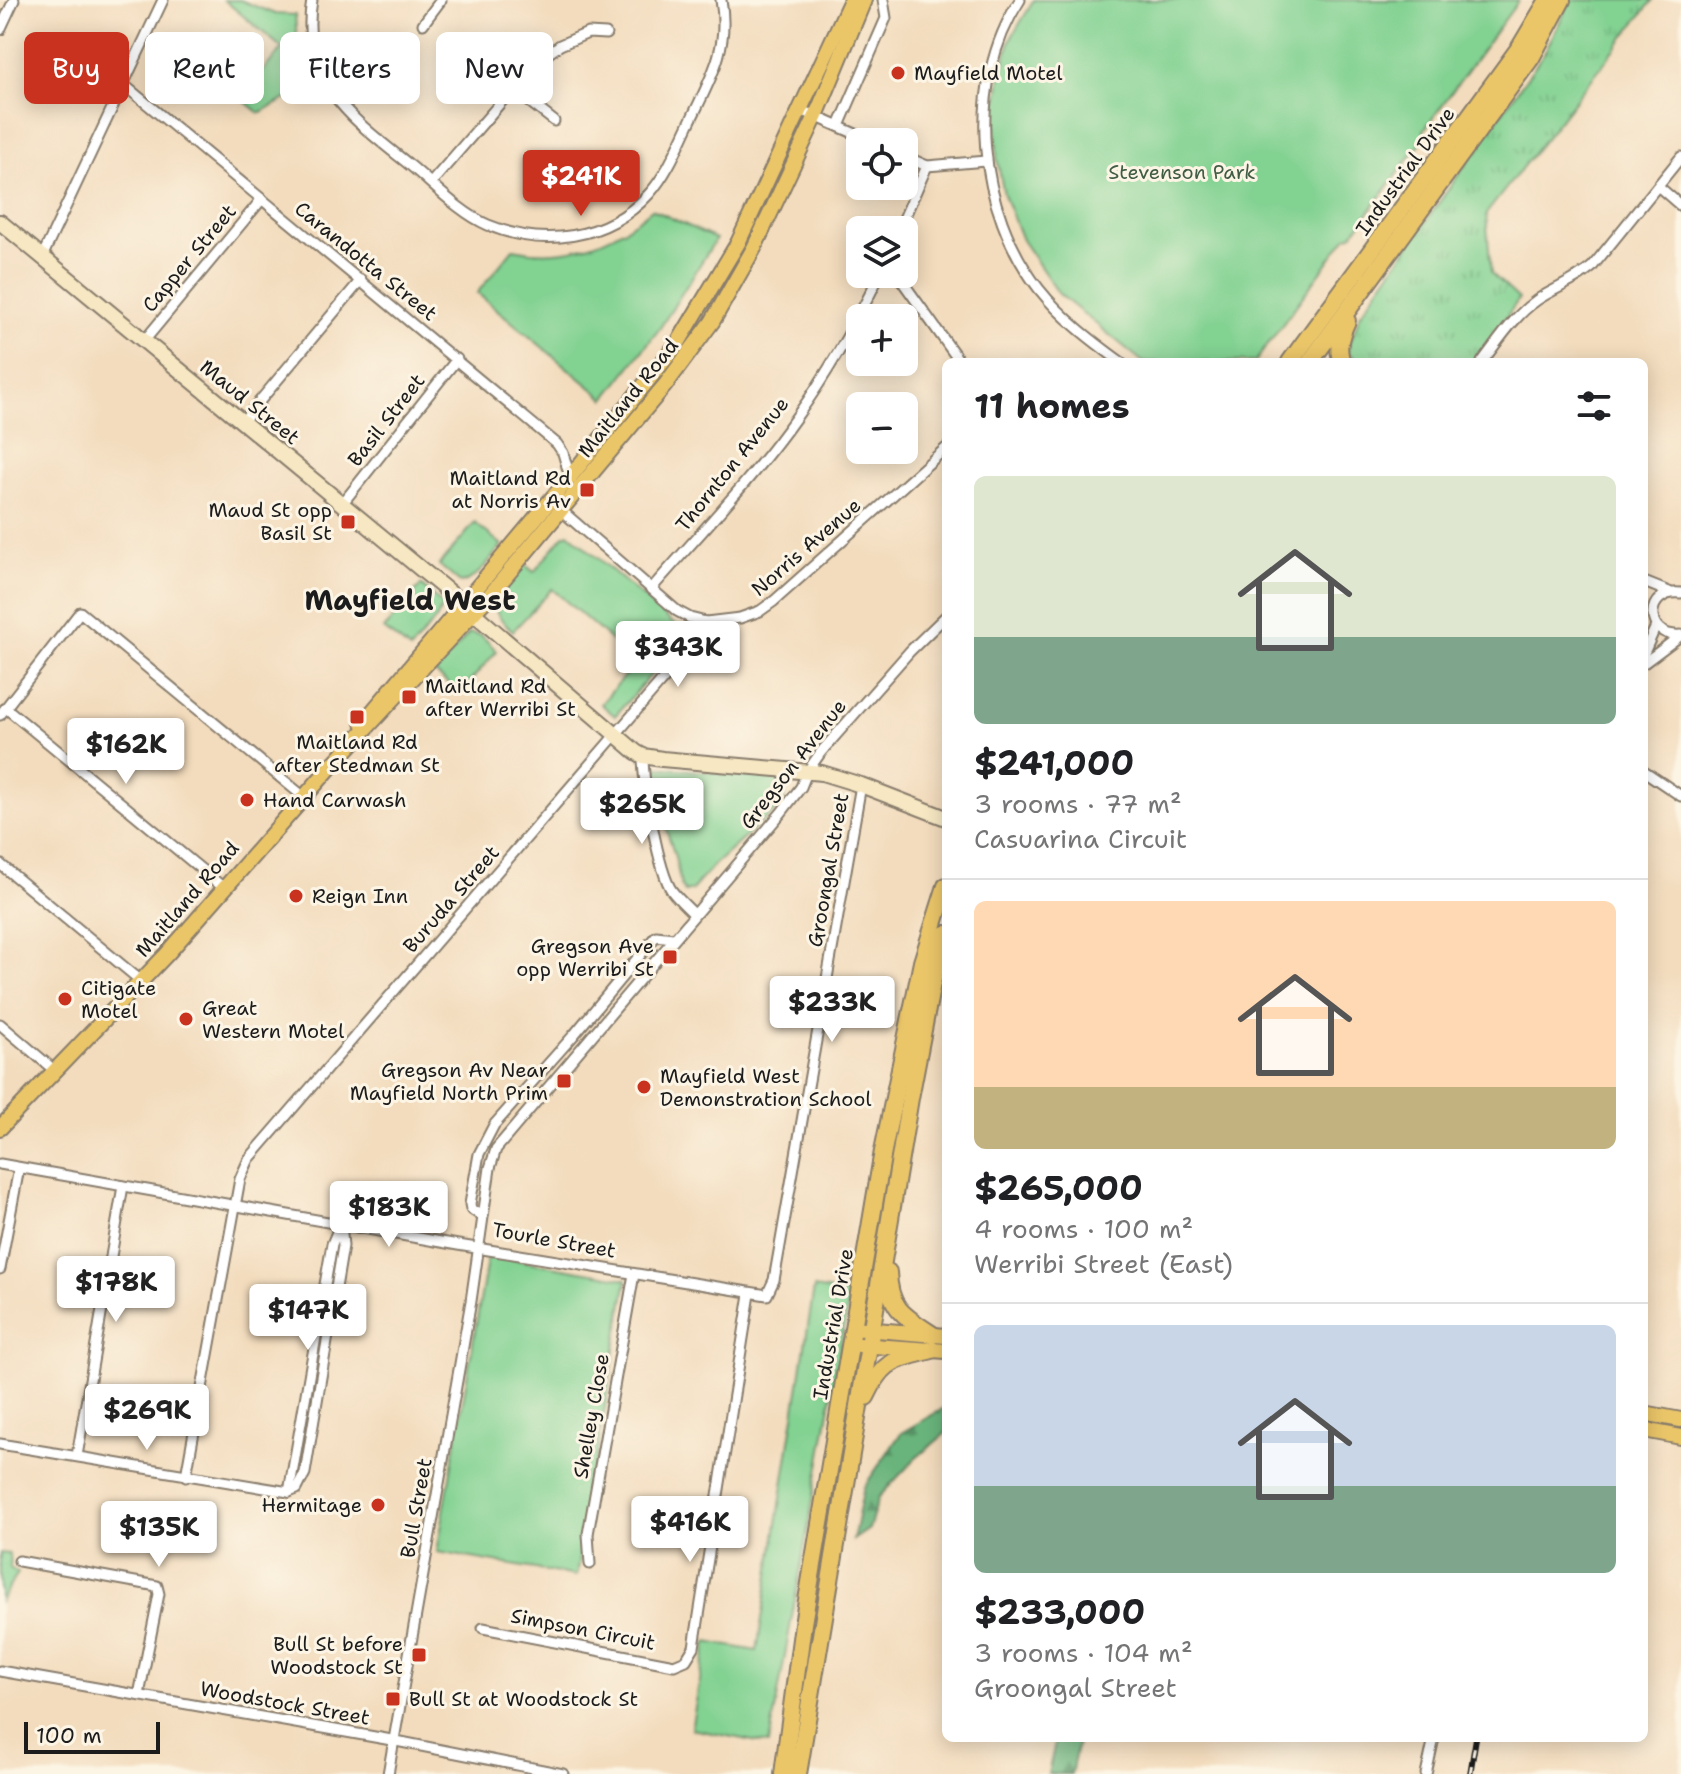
<!DOCTYPE html>
<html lang="en">
<head>
<meta charset="utf-8">
<style>
	:root { --surface:#fff; --page:#f2f2f2; --text:#202124; --muted:#757577; --line:#e0e0e0; --accent:#c8321e }
	body { margin:0; font-family:"Shantell Sans",sans-serif; background:var(--page); color:var(--text); height:100vh; display:flex; flex-direction:column; font-size:30px; white-space:nowrap }
	* { box-sizing:border-box; margin:0 }
	p { font-size:26px; color:var(--muted) }
	.icon { flex:none; width:44px; height:44px; fill:none; stroke:currentColor; stroke-width:2; stroke-linecap:round; stroke-linejoin:round }
	.map { position:relative; flex:1; overflow:hidden }
	.details { position:absolute; left:942px; top:358px; width:706px; height:1384px; display:flex; flex-direction:column; background:var(--surface); border-radius:12px; box-shadow:0 4px 20px #0003 }
	.details>* { flex:none }
	.banner { position:absolute; left:24px; top:32px; width:760px; height:72px; display:flex; gap:16px }
	.fabs { position:absolute; left:846px; top:128px; display:grid; gap:16px }
	.fabs a { display:grid; place-items:center; width:72px; height:72px; border-radius:12px; background:var(--surface); box-shadow:0 4px 20px #0003; font-size:40px }
	.scale { position:absolute; left:24px; bottom:20px; width:136px; box-sizing:border-box; padding-left:8px; border:4px solid #1c1c1c; border-top:0; font-size:22px; line-height:28px; white-space:nowrap; color:#1c1c1c; -webkit-text-stroke:6px #fcf5e5; paint-order:stroke }
	.price { position:absolute; translate:-50% -68px; padding:0 18px; border-radius:8px; background:#fff; color:#222; font-size:26px; line-height:52px; filter:drop-shadow(0 2px 4px #0008) }
	.price::after { content:''; position:absolute; left:50%; top:48px; width:24px; height:18px; margin-left:-12px; background:inherit; clip-path:polygon(0 0,100% 0,50% 100%) }
	.price.current { background:var(--accent); color:#fff }
	ul { padding:0; list-style:none }
	li { display:grid; align-content:center; gap:16px; height:424px; padding:0 32px }
	li+li { border-top:2px solid var(--line) }
	li span { display:grid; place-items:center; height:248px; border-radius:12px; color:#555 }
	li>.icon { margin-inline-start:auto }
	span .icon { width:144px; height:144px; fill:#fffc; stroke-width:1 }
	li b { font-size:34px }
	h2 { display:flex; justify-content:space-between; align-items:center; height:96px; padding:0 32px; font-size:34px }
	.tag { padding:0 28px; border-radius:12px; background:var(--surface); box-shadow:0 4px 20px #0003; font-size:28px; line-height:72px }
	.tag.current { background:var(--accent); color:#fff }
	.map>svg:first-child { display:block }
	.grass { fill:url(#grass-tufts); stroke:#4f7757; stroke-width:2 }
	.forest { fill:url(#forest-firs); stroke:#42684c; stroke-width:2 }
	.park { fill:#82d292; stroke:#4f7757; stroke-width:2 }
	.lines { fill:none; stroke-linecap:round; stroke-linejoin:round }
	.minor-casing { stroke:#887c6c; stroke-width:13 }
	.secondary-casing { stroke:#887c6c; stroke-width:18 }
	.primary-casing { stroke:#887c6c; stroke-width:18 }
	.trunk-casing { stroke:#887c6c; stroke-width:20 }
	.minor { stroke:#fff; stroke-width:9 }
	.secondary { stroke:#f7e8c3; stroke-width:14 }
	.primary { stroke:#ebc669; stroke-width:14 }
	.trunk { stroke:#ebc669; stroke-width:16 }
	.rail-casing { stroke:#1c1c1c; stroke-width:6 }
	.rail { stroke:#fcf5e5; stroke-width:3; stroke-dasharray:9; stroke-linecap:butt }
	.poi-dot { fill:#c8321e; stroke:#fcf5e5; stroke-width:3 }
	.labels { text-anchor:middle; dominant-baseline:central; stroke-width:6; stroke-linejoin:round; paint-order:stroke }
	.poi-label { font-size:20px; fill:#1c1c1c; stroke:#fcf5e5; text-anchor:start }
	.street-label { font-size:20px; fill:#1c1c1c; stroke:#fcf5e5 }
	.park-label { font-size:20px; fill:#405c45; stroke:#fcf5e5 }
	.district-label { font-size:28px; font-weight:bold; fill:#1c1c1c; stroke:#fcf5e5 }
</style>
</head>
<body>
<div class="map">
<svg width="1681" height="1774" viewBox="0 0 1681 1774">
	<defs>
		<pattern id="grass-tufts" width="24" height="20" patternUnits="userSpaceOnUse" patternTransform="scale(2)"><rect width="24" height="20" fill="#82d292"/><path d="M3 7l-1-3M5 7V3M7 7l1-3M15 17l-1-3M17 17v-4M19 17l1-3" fill="none" stroke="#70b47d"/></pattern>
		<pattern id="forest-firs" width="22" height="20" patternUnits="userSpaceOnUse" patternTransform="scale(2)"><rect width="22" height="20" fill="#69b47c"/><path d="M5 1l3.5 6h-7zM16 11l3.5 6h-7z" fill="#569265"/></pattern>
	</defs>
	<rect width="100%" height="100%" fill="#fcf5e5"/>
	<filter id="ink" filterUnits="userSpaceOnUse"><feTurbulence type="fractalNoise" baseFrequency=".0125" numOctaves="2"/><feDisplacementMap in="SourceGraphic" scale="16" xChannelSelector="R" yChannelSelector="G"/><feConvolveMatrix kernelMatrix="1 2 1 2 8 2 1 2 1" color-interpolation-filters="sRGB"/></filter>
	<filter id="wash" filterUnits="userSpaceOnUse"><feTurbulence type="fractalNoise" baseFrequency=".006" numOctaves="4" result="noise"/><feDisplacementMap in="SourceGraphic" scale="32" xChannelSelector="R" yChannelSelector="G"/><feGaussianBlur stdDeviation="1.8" result="paint"/><feColorMatrix in="noise" values="0 0 0 0 0 0 0 0 0 0 0 0 0 0 0 0 0 1.4 0 .05"/><feComposite in="paint" operator="in"/></filter>
	<g filter="url(#wash)">
		<rect width="100%" height="100%" fill="#f3dcbd"/>
		<path class="grass" d="M1571 0H1653L1486 214 1491 273 1519 299 1474 362H1360L1347 352 1360 315 1544 53Z"/>
		<g class="forest">
			<path d="M946 1407V1433L915 1459 879 1497 869 1529 853 1540 864 1487 901 1433Z"/>
			<path d="M1056 1738H1079L1071 1774H1048Z"/>
		</g>
		<g class="park">
			<path d="M224 0H240L275 14 295 15 298 52 311 86 259 113 237 95 242 97 282 48Z"/>
			<path d="M1034 0H1519L1424 130 1425 137 1352 235 1347 236 1255 362H1143L1059 294 1022 240 1004 195 997 159 995 115 1001 75 1010 40Z"/>
			<path d="M652 209 716 239 660 328 605 399 477 293 513 249C565 260 612 243 652 209Z"/>
			<path d="M475 523 502 545C491 558 478 580 460 583L439 565Z"/>
			<path d="M569 533 683 632V638L615 716 601 704 636 662 552 589 513 631C478 602 499 592 522 562L534 572 564 535Z"/>
			<path d="M421 585 443 605 437 618 410 650 384 629Z"/>
			<path d="M469 633 481 635 497 651 460 693 435 673Z"/>
			<path d="M657 767 771 778C788 783 789 793 779 807L714 865 692 890 685 892 681 886 675 857 650 776V771Z"/>
			<path d="M488 1255 627 1279 576 1576 437 1552Z"/>
			<path d="M814 1288 850 1294 769 1744 691 1729 707 1642 757 1651Z"/>
			<path d="M0 1553 9 1554 10 1568 18 1573 0 1601Z"/>
		</g>
	</g>
	<g filter="url(#ink)">
		<g class="lines">
			<g class="minor-casing">
				<g id="minor">
					<path d="M312 0C298 82 355 121 411 166 434 185 460 213 488 225 543 248 607 240 649 194 667 174 677 149 688 126 709 81 730 50 721 0"/>
					<path d="M1020 0C964 85 978 211 1039 289 1062 318 1091 340 1121 362"/>
					<path d="M423 24 441 0"/>
					<path d="M0 30 14 0"/>
					<path d="M123 84 557 444 563 453 570 477"/>
					<path d="M513 89 554 121"/>
					<path d="M801 110 874 142"/>
					<path d="M839 126 886 18 883 0"/>
					<path d="M904 156 927 166 986 161"/>
					<path d="M431 183 535 63 560 45 588 33 606 34"/>
					<path d="M1658 186 1681 206"/>
					<path d="M899 230 927 166"/>
					<path d="M42 257 163 0"/>
					<path d="M897 274 960 362"/>
					<path d="M144 341 262 199"/>
					<path d="M1482 362C1499 340 1514 316 1537 300 1555 288 1576 281 1592 267L1681 157"/>
					<path d="M243 421 361 280"/>
					<path d="M342 504 457 359"/>
					<path d="M562 511 677 611 690 618 706 622 740 618 760 611 774 601 946 448"/>
					<path d="M1644 582 1669 592"/>
					<path d="M652 588C701 532 754 477 797 416 829 372 856 323 880 274"/>
					<path d="M1681 593C1644 589 1643 638 1681 635"/>
					<path d="M1644 653 1656 626"/>
					<path d="M1644 663 1680 636"/>
					<path d="M6 708 225 889"/>
					<path d="M0 715 80 612 304 797"/>
					<path d="M643 756C643 782 658 871 672 891 678 899 687 907 694 914"/>
					<path d="M1644 771 1681 796"/>
					<path d="M0 864 141 981"/>
					<path d="M0 1024 54 1070"/>
					<path d="M0 1164 458 1245 767 1295 774 1280 861 785"/>
					<path d="M482 1216 471 1209 470 1204 479 1154 494 1125 573 1036 656 936 673 938"/>
					<path d="M0 1269 19 1168"/>
					<path d="M0 1444 289 1492"/>
					<path d="M77 1456 123 1186"/>
					<path d="M186 1476 240 1179 249 1159 699 638 706 622"/>
					<path d="M289 1492 297 1489 305 1473 343 1246 341 1223"/>
					<path d="M289 1492 332 1244 340 1225"/>
					<path d="M19 1561 157 1586 159 1594 139 1695"/>
					<path d="M590 1564 588 1534 634 1274"/>
					<path d="M483 1628 674 1665 686 1660 694 1647 750 1294"/>
					<path d="M0 1671 386 1739 563 1774"/>
					<path d="M388 1774 471 1301 490 1168 496 1149 781 813 801 787 807 772 821 752 910 651 946 616"/>
					<path d="M1426 1774 1434 1738"/>
				</g>
			</g>
			<g class="secondary-casing">
				<path id="secondary" d="M0 222 450 593 636 752 643 756 662 759 822 773 861 785 946 818"/>
			</g>
			<g class="primary-casing">
				<g id="primary">
					<path d="M363 723 570 477 678 343 738 243 851 0"/>
					<path d="M0 1128 167 954 335 762 490 595 666 384 712 322 754 248 816 116 864 0"/>
					<path d="M853 1328 946 1336"/>
					<path d="M859 1345 946 1351"/>
					<path d="M1644 1413 1681 1420"/>
					<path d="M1644 1430 1681 1437"/>
				</g>
			</g>
			<g class="trunk-casing">
				<g id="trunk">
					<path d="M1290 362 1520 47 1548 0"/>
					<path d="M1310 362 1531 58 1562 0"/>
					<path d="M1342 362C1336 348 1341 334 1347 321"/>
					<path d="M888 1272C889 1309 904 1316 933 1335"/>
					<path d="M866 1397C884 1359 893 1361 932 1350"/>
					<path d="M783 1774 803 1624 883 1151 922 962 946 886"/>
					<path d="M798 1774 910 1098 932 983 946 934"/>
				</g>
			</g>
			<use href="#minor" class="minor"/>
			<use href="#secondary" class="secondary"/>
			<use href="#primary" class="primary"/>
			<use href="#trunk" class="trunk"/>
			<g class="rail-casing">
				<path id="rail" d="M1470 1774 1476 1738"/>
			</g>
			<use href="#rail" class="rail"/>
		</g>
	</g>
	<g class="poi-dot">
		<circle cx="898" cy="73" r="8"/>
		<rect x="579" y="482" width="16" height="16" rx="4"/>
		<rect x="340" y="514" width="16" height="16" rx="4"/>
		<rect x="401" y="689" width="16" height="16" rx="4"/>
		<rect x="349" y="709" width="16" height="16" rx="4"/>
		<circle cx="247" cy="800" r="8"/>
		<circle cx="296" cy="896" r="8"/>
		<rect x="662" y="949" width="16" height="16" rx="4"/>
		<circle cx="65" cy="999" r="8"/>
		<circle cx="186" cy="1019" r="8"/>
		<rect x="556" y="1073" width="16" height="16" rx="4"/>
		<circle cx="644" cy="1087" r="8"/>
		<circle cx="378" cy="1505" r="8"/>
		<rect x="411" y="1647" width="16" height="16" rx="4"/>
		<rect x="385" y="1691" width="16" height="16" rx="4"/>
	</g>
	<g class="labels">
		<g class="poi-label">
			<text x="914" y="73">Mayfield Motel</text>
			<text x="571" y="478" text-anchor="end">Maitland Rd<tspan x="571" dy="23">at Norris Av</tspan></text>
			<text x="332" y="510" text-anchor="end">Maud St opp<tspan x="332" dy="23">Basil St</tspan></text>
			<text x="425" y="686">Maitland Rd<tspan x="425" dy="23">after Werribi St</tspan></text>
			<text x="357" y="742" text-anchor="middle">Maitland Rd<tspan x="357" dy="23">after Stedman St</tspan></text>
			<text x="263" y="800">Hand Carwash</text>
			<text x="312" y="896">Reign Inn</text>
			<text x="654" y="946" text-anchor="end">Gregson Ave<tspan x="654" dy="23">opp Werribi St</tspan></text>
			<text x="81" y="988">Citigate<tspan x="81" dy="23">Motel</tspan></text>
			<text x="202" y="1008">Great<tspan x="202" dy="23">Western Motel</tspan></text>
			<text x="548" y="1070" text-anchor="end">Gregson Av Near<tspan x="548" dy="23">Mayfield North Prim</tspan></text>
			<text x="660" y="1076">Mayfield West<tspan x="660" dy="23">Demonstration School</tspan></text>
			<text x="362" y="1505" text-anchor="end">Hermitage</text>
			<text x="403" y="1644" text-anchor="end">Bull St before<tspan x="403" dy="23">Woodstock St</tspan></text>
			<text x="409" y="1699">Bull St at Woodstock St</text>
		</g>
		<g class="street-label">
			<text transform="translate(1405 171) rotate(-54)">Industrial Drive</text>
			<text transform="translate(189 258) rotate(-50)">Capper Street</text>
			<text transform="translate(366 261) rotate(39)">Carandotta Street</text>
			<text transform="translate(628 398) rotate(-51)">Maitland Road</text>
			<text transform="translate(250 402) rotate(39)">Maud Street</text>
			<text transform="translate(386 420) rotate(-52)">Basil Street</text>
			<text transform="translate(732 464) rotate(-51)">Thornton Avenue</text>
			<text transform="translate(806 547) rotate(-41)">Norris Avenue</text>
			<text transform="translate(793 764) rotate(-52)">Gregson Avenue</text>
			<text transform="translate(828 870) rotate(-80)">Groongal Street</text>
			<text transform="translate(187 899) rotate(-49)">Maitland Road</text>
			<text transform="translate(451 899) rotate(-49)">Buruda Street</text>
			<text transform="translate(554 1240) rotate(10)">Tourle Street</text>
			<text transform="translate(833 1324) rotate(-80)">Industrial Drive</text>
			<text transform="translate(591 1416) rotate(-80)">Shelley Close</text>
			<text transform="translate(416 1508) rotate(-80)">Bull Street</text>
			<text transform="translate(583 1629) rotate(11)">Simpson Circuit</text>
			<text transform="translate(285 1703) rotate(10)">Woodstock Street</text>
		</g>
		<g class="park-label">
			<text x="1182" y="172">Stevenson Park</text>
		</g>
		<g class="district-label">
			<text x="410" y="600">Mayfield West</text>
		</g>
	</g>
</svg>
<div class="fabs">
<a><svg class="icon" aria-label="locate" viewBox="0 0 24 24"><circle cx="12" cy="12" r="6"/><path d="M12 2v4M12 18v4M2 12h4M18 12h4"/></svg></a>
<a><svg class="icon" aria-label="layers" viewBox="0 0 24 24"><path d="M12 4l9 5-9 5-9-5zM3 14l9 5 9-5"/></svg></a>
<a>+</a>
<a>−</a>
</div>
<div class="scale">100 m</div>
<b class="price current" style="left:581px;top:218px">$241K</b>
<b class="price" style="left:678px;top:689px">$343K</b>
<b class="price" style="left:126px;top:786px">$162K</b>
<b class="price" style="left:642px;top:846px">$265K</b>
<b class="price" style="left:832px;top:1044px">$233K</b>
<b class="price" style="left:389px;top:1249px">$183K</b>
<b class="price" style="left:116px;top:1324px">$178K</b>
<b class="price" style="left:308px;top:1352px">$147K</b>
<b class="price" style="left:147px;top:1452px">$269K</b>
<b class="price" style="left:690px;top:1564px">$416K</b>
<b class="price" style="left:159px;top:1569px">$135K</b>
<div class="banner">
<a class="tag current">Buy</a>
<a class="tag">Rent</a>
<a class="tag">Filters</a>
<a class="tag">New</a>
</div>
<section class="details">
<h2>11 homes<svg class="icon" aria-label="filters" viewBox="0 0 24 24"><path d="M4 7h16M4 17h16"/><circle cx="9" cy="7" r="2"/><circle cx="15" cy="17" r="2"/></svg></h2>
<ul>
<li><span style="background:linear-gradient(#dfe7d0 65%,#7fa58c 0)"><svg class="icon" aria-label="home" viewBox="0 0 24 24"><path d="M3 11l9-7 9 7M6 9v11h12V9"/></svg></span><div><b>$241,000</b><p>3 rooms · 77 m²</p><p>Casuarina Circuit</p></div></li>
<li><span style="background:linear-gradient(#ffd9b3 75%,#c2b280 0)"><svg class="icon" aria-label="home" viewBox="0 0 24 24"><path d="M3 11l9-7 9 7M6 9v11h12V9"/></svg></span><div><b>$265,000</b><p>4 rooms · 100 m²</p><p>Werribi Street (East)</p></div></li>
<li><span style="background:linear-gradient(#c9d6e8 65%,#7fa58c 0)"><svg class="icon" aria-label="home" viewBox="0 0 24 24"><path d="M3 11l9-7 9 7M6 9v11h12V9"/></svg></span><div><b>$233,000</b><p>3 rooms · 104 m²</p><p>Groongal Street</p></div></li>
</ul>
</section>
</div>
</body>
</html>
